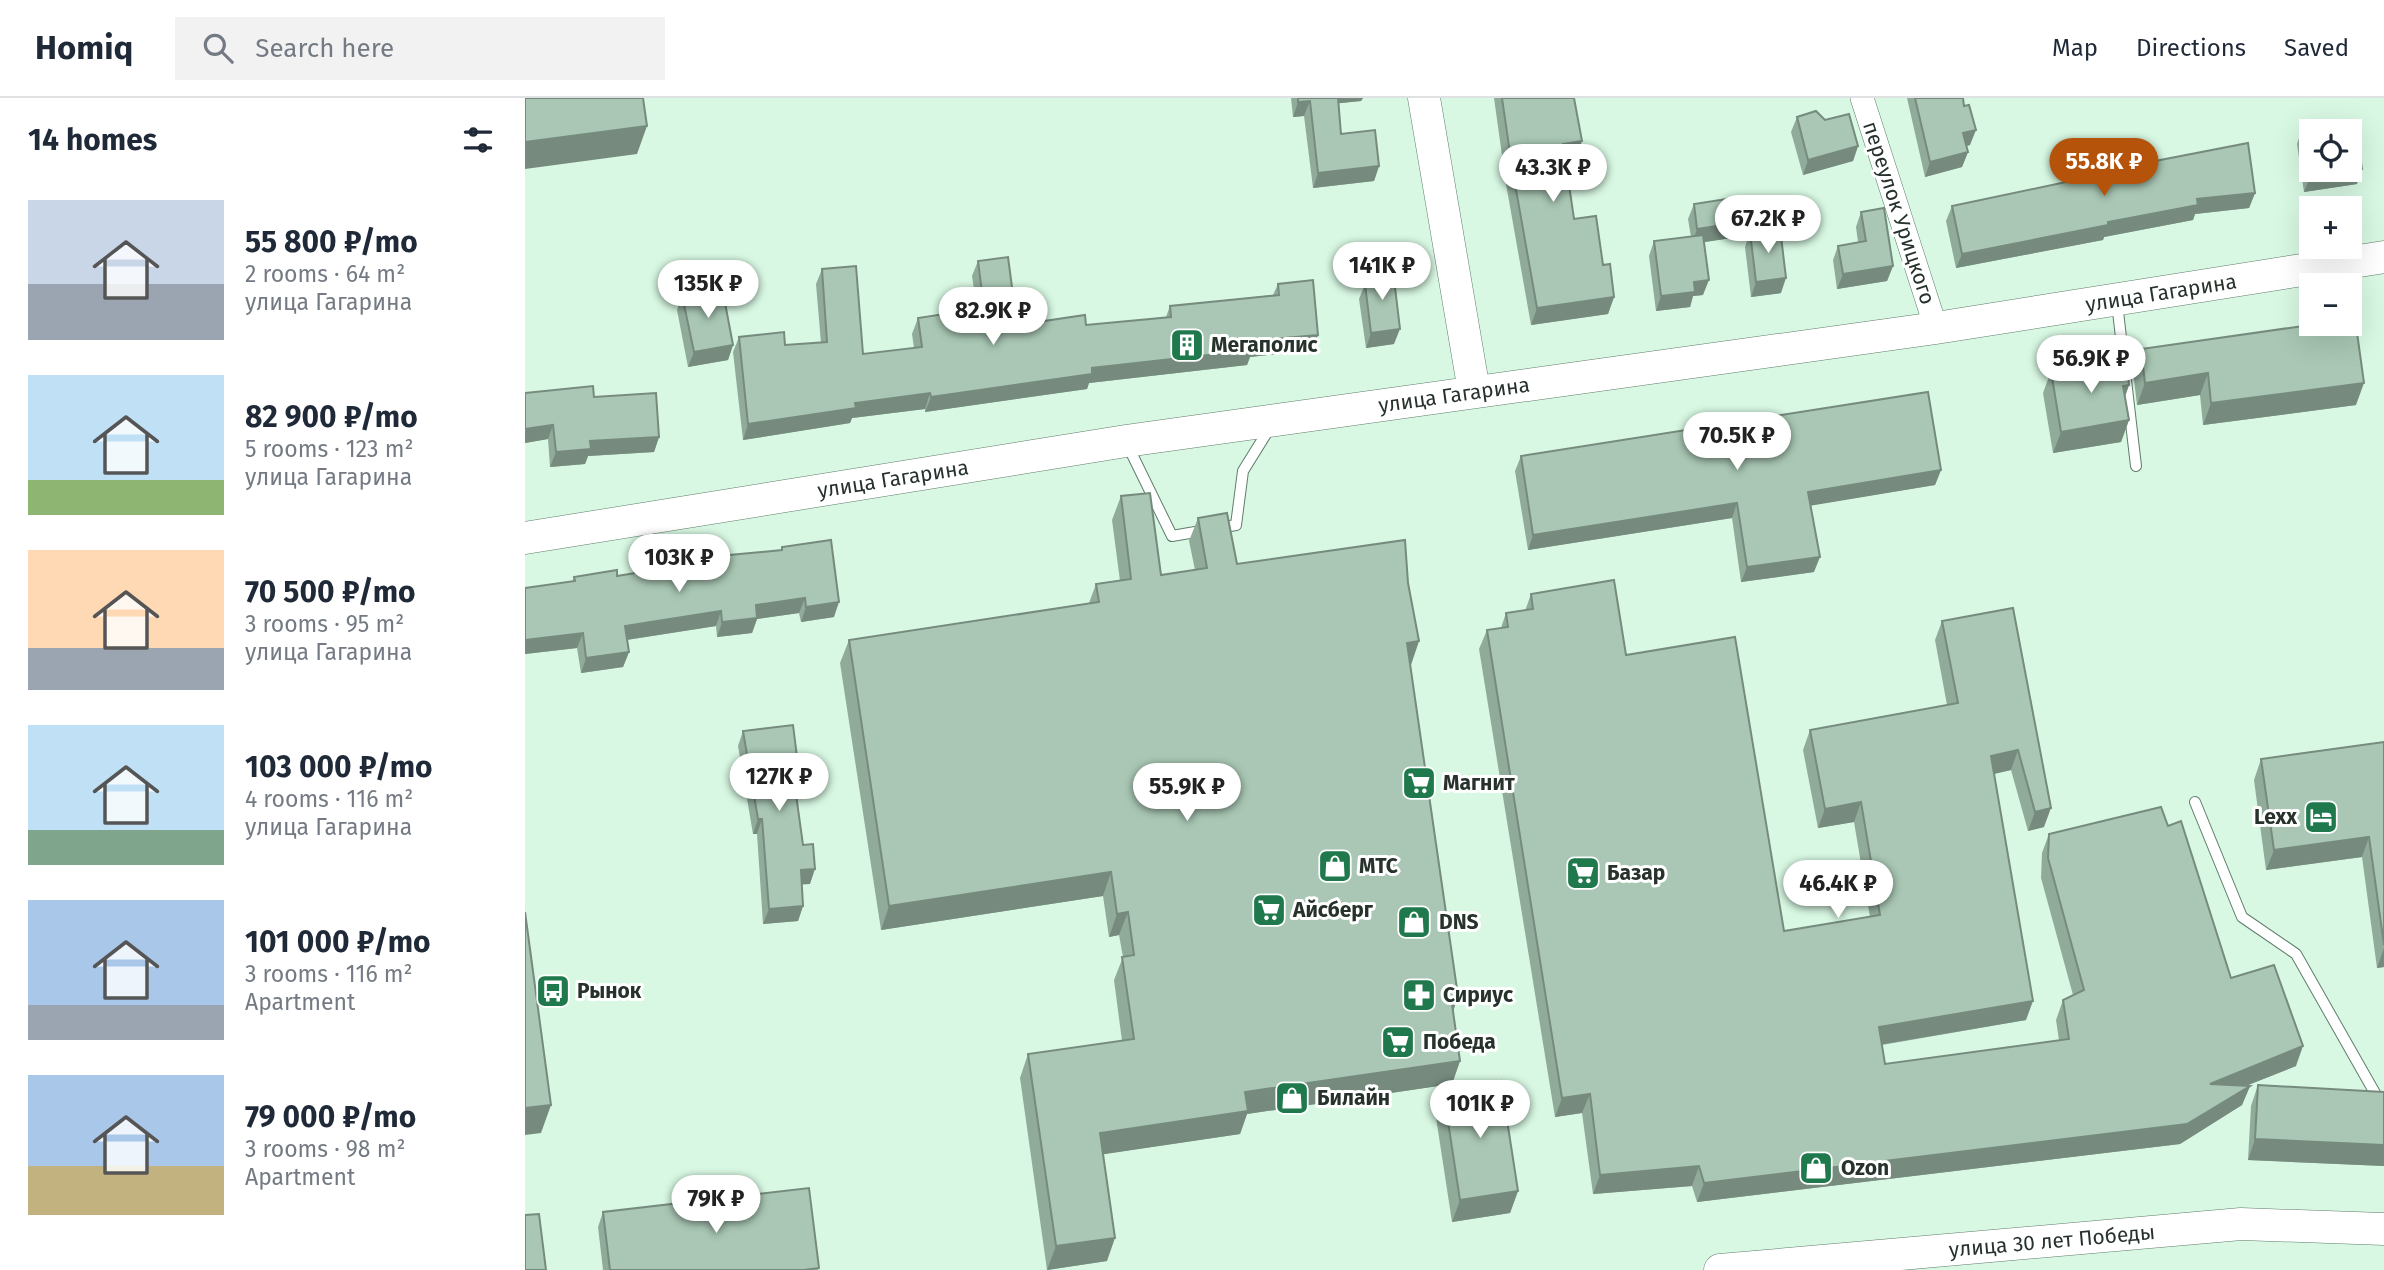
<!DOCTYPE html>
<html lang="en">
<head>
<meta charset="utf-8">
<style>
	:root { --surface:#fff; --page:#f2f2f3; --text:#1f2937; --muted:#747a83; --line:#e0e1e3; --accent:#b45309 }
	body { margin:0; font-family:"Fira Sans",sans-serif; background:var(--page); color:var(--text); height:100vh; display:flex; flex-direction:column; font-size:26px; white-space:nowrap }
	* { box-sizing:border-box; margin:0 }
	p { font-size:23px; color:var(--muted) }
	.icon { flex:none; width:38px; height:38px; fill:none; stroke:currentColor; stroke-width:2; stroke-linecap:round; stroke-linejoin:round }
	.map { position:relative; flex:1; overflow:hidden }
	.drawer { display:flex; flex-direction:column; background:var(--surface); width:525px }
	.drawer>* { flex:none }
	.fabs { position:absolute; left:1774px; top:21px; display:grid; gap:14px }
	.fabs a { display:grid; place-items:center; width:63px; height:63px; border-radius:0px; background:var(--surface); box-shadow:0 7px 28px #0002; font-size:35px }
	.price { position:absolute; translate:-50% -60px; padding:0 16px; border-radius:24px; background:#fff; color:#222; font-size:23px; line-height:46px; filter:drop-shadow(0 2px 4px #0008) }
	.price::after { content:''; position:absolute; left:50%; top:42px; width:21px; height:16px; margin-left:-10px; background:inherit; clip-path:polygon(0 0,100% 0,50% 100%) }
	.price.on { background:var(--accent); color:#fff }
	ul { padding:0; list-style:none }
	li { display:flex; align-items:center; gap:21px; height:175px; padding:0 28px }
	li span { display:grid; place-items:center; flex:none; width:196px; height:140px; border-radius:0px; color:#555 }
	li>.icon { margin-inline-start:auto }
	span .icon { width:84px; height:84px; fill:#fffc; stroke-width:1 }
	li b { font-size:30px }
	h2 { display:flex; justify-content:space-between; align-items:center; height:84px; padding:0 28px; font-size:30px }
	header { display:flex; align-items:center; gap:42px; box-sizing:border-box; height:98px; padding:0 35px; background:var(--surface); border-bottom:2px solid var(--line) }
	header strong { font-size:33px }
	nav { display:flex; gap:38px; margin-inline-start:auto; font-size:24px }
	.search { width:490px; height:63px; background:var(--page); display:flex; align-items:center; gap:18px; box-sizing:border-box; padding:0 24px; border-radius:0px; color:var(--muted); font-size:26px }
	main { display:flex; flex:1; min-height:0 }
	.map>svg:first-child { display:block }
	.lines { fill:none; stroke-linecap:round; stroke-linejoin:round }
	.lane-casing { stroke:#607c6b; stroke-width:12 }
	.street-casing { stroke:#607c6b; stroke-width:24 }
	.secondary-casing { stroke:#607c6b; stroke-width:33 }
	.lane { stroke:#fff; stroke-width:10 }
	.street { stroke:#fff; stroke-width:23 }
	.secondary { stroke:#fff; stroke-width:32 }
	.wall { fill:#91ab9b }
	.shaded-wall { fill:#768b7e }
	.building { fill:#a9c7b4; stroke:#768b7e; stroke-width:2; fill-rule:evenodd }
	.labels { text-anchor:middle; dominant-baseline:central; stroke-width:6; stroke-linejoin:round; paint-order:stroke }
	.street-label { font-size:21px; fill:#26322b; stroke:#fff }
	.poi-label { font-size:21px; font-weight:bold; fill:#26322b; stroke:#fff; text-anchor:start }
</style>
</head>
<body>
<header>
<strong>Homiq</strong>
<div class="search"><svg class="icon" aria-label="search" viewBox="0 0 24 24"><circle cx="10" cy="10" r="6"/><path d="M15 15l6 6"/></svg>Search here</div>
<nav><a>Map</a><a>Directions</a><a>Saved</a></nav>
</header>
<main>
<section class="drawer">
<h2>14 homes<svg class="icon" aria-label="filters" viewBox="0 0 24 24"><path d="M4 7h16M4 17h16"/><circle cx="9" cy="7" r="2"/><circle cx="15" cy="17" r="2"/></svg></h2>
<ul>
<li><span style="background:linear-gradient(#c9d6e8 60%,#9aa5b1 0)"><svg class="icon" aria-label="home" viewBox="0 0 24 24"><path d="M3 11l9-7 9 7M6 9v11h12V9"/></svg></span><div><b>55 800 ₽/mo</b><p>2 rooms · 64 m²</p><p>улица Гагарина</p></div></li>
<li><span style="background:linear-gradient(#bfe0f5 75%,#8fb573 0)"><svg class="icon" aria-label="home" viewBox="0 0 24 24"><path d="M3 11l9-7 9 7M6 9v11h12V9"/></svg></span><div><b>82 900 ₽/mo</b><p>5 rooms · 123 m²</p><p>улица Гагарина</p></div></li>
<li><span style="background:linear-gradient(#ffd9b3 70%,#9aa5b1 0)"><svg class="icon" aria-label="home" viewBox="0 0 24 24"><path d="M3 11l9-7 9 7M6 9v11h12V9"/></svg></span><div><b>70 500 ₽/mo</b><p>3 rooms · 95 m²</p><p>улица Гагарина</p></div></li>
<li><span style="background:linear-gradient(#bfe0f5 75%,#7fa58c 0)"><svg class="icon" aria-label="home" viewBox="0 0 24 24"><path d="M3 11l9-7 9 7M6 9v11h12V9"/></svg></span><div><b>103 000 ₽/mo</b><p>4 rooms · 116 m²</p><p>улица Гагарина</p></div></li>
<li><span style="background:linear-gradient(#a9c7e8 75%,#9aa5b1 0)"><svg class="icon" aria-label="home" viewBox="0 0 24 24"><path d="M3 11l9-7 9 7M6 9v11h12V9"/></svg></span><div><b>101 000 ₽/mo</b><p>3 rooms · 116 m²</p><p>Apartment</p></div></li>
<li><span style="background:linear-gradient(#a9c7e8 65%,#c2b280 0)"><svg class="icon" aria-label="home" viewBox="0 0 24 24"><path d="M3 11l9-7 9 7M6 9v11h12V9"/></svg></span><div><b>79 000 ₽/mo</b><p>3 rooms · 98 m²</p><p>Apartment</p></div></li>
</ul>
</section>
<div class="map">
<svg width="1859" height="1172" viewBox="0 0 1859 1172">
	<rect width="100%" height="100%" fill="#d8f8e3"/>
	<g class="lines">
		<g class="lane-casing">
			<g id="lane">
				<path d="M1592 205 1611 368"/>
				<path d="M602 346 647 438 711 427 718 373 746 328"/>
				<path d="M1670 704 1717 819 1771 856 1859 1011"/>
			</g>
		</g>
		<g class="street-casing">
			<path id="street" d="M1337 0 1411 230"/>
		</g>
		<g class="secondary-casing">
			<g id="secondary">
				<path d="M899 0 949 293"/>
				<path d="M0 440 601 343 1411 230 1859 159"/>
				<path d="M1195 1172 1716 1126 1859 1131"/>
			</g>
		</g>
		<use href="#lane" class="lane"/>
		<use href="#street" class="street"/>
		<use href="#secondary" class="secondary"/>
	</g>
	<g class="wall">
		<path d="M766 0H838L836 3 814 5 816 36 854 68 849 83 788 90 779 18 768 19Z"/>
		<path d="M969 0H1049L1051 61 1040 62 1049 121 1078 167 1089 199 1083 216 1006 227 981 86Z"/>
		<path d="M1382 0H1438L1445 47 1441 48 1443 54 1437 69 1400 79Z"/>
		<path d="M1272 19 1300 22 1333 48 1328 63 1278 77 1266 34Z"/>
		<path d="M1777 31 1832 86 1779 94 1772 46Z"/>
		<path d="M1605 55 1730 95 1724 110 1670 116 1668 122 1579 139 1578 142 1431 170 1421 123 1427 108 1538 85 1540 80 1600 70Z"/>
		<path d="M1169 106 1213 139 1179 144 1178 197 1168 198 1165 209 1131 213 1124 158 1129 143 1166 139 1163 121Z"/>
		<path d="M1336 114 1368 168 1362 183 1312 191 1308 162 1313 148 1333 144 1331 129Z"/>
		<path d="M1225 134 1256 195 1226 199 1220 149Z"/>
		<path d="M453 163 492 227H561L641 219 645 208 748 197 753 186 793 237 787 252 725 259 722 267 564 285 562 291 400 314V311L327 320 325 325 218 342 208 254 214 239 260 247 296 245 291 186 297 171 338 256 389 250 387 236 393 220 452 211 447 178Z"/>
		<path d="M840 186 869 246 841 250 834 201Z"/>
		<path d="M157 197 208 247 203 262 163 269 152 212Z"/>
		<path d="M1616 251 1831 307 1678 327 1675 297 1612 307 1608 273Z"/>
		<path d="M1526 273 1604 287 1600 299 1604 322 1596 344 1528 355 1518 295Z"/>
		<path d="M69 299 134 339 129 354 63 358 60 366 25 369 23 341 0 345Z"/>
		<path d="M996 358 1416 372 1410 387 1286 407 1289 474 1216 484 1207 420 1003 452 990 373Z"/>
		<path d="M596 398 636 477 670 472 664 443 673 420 712 466 883 485 894 543 885 567 933 898 928 914 935 963 927 986 722 1016 715 1036 578 1056 582 1163 522 1172 495 980 503 956 597 943 589 882 598 859 594 837 584 839 578 798 356 832 315 565 324 542 564 505 571 486 595 483 587 422Z"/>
		<path d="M257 449 309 519 276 524 274 515 232 521 227 535 192 539 191 528 102 542 104 554 98 569 56 575 52 550 0 556V490L47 484 49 479 92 478 181 463 183 459 256 452Z"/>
		<path d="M1006 496 1101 557 1259 833 1345 819 1329 724 1293 730 1278 652 1285 632 1422 607 1410 542 1417 523 1488 510 1519 729 1503 733 1486 672 1469 676 1501 922 1357 947 1360 966 1534 942 1531 922 1538 902 1548 897 1516 780 1517 755 1524 736 1643 728 1706 880 1771 968 1721 988H1725L1717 1007 1655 1046 1172 1104 1167 1088 1068 1096 1057 1015 1030 1019 954 551 962 532 976 530 981 515 1000 513Z"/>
		<path d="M218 633 267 672 278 747 285 786H277L278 808 273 823 238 826 232 736H228L213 648Z"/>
		<path d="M1859 644V869L1852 870 1837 759 1741 772 1729 682 1736 661Z"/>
		<path d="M1733 987 1859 994V1068L1723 1062 1726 1008Z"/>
		<path d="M918 991 993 1093 985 1115 927 1124 910 1013Z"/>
		<path d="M78 1114 294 1170 293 1172H78L73 1129Z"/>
	</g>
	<g class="shaded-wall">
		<path d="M809 0H838L836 3 807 6Z"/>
		<path d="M785 3 779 18 768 19 773 4Z"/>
		<path d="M122 28 112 56 0 71V44Z"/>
		<path d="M1451 32 1445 47 1432 50 1438 35Z"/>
		<path d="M1057 43 1051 61 1032 63 1038 46Z"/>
		<path d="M1333 48 1328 63 1278 77 1283 62Z"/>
		<path d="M1443 54 1437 69 1400 79 1405 64Z"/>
		<path d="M854 68 849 83 788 90 793 75Z"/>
		<path d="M1837 71 1832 86 1779 94 1785 79Z"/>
		<path d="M1730 95 1724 110 1670 116 1668 122 1579 139 1578 142 1431 170 1437 156 1672 101Z"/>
		<path d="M1218 124 1213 139 1167 146 1172 131Z"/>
		<path d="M1368 168 1362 183 1312 191 1318 176Z"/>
		<path d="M1261 180 1256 195 1226 199 1231 184Z"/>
		<path d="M1184 182 1178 197 1168 198 1165 209 1131 213 1136 198 1169 184Z"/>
		<path d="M1089 199 1083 216 1006 227 1012 210Z"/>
		<path d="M875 231 869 246 841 250 846 235Z"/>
		<path d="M793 237 787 252 725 259 722 267 564 285 562 291 400 314 406 299 567 270 727 243Z"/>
		<path d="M208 247 203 262 163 269 169 254Z"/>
		<path d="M1683 275 1675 297 1612 307 1620 285Z"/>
		<path d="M1839 285 1831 307 1678 327 1686 305Z"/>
		<path d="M1604 287 1596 309 1598 288Z"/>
		<path d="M405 295 400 311 327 320 325 325 218 342 223 326 330 305Z"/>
		<path d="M1604 322 1596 344 1528 355 1536 334Z"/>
		<path d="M28 327 23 341 0 345V331Z"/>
		<path d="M134 339 129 354 63 358 60 366 25 369 31 354 65 343Z"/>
		<path d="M1416 372 1410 387 1278 409 1283 394Z"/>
		<path d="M1212 405 1207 420 1003 452 1008 437Z"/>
		<path d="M1295 459 1289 474 1216 484 1222 469Z"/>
		<path d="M280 500 274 515 232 521 227 535 192 539 197 524 231 507Z"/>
		<path d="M314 504 309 519 276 524 281 509Z"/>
		<path d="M196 513 191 528 94 543 100 528Z"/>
		<path d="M58 535 52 550 0 556V542Z"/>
		<path d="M894 543 886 567 874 568 882 545Z"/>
		<path d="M104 554 98 569 56 575 61 560Z"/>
		<path d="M1493 652 1486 672 1459 678 1466 658Z"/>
		<path d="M272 659 266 674V660Z"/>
		<path d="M1336 704 1329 724 1293 730 1300 711Z"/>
		<path d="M1526 710 1519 729 1503 733 1510 714Z"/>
		<path d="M233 721H237L232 736H228Z"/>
		<path d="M1844 739 1837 759 1741 772 1749 752Z"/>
		<path d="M290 771 285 786 270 787 276 772Z"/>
		<path d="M586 774 578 798 356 832 364 808Z"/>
		<path d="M278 808 273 823 238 826 244 811Z"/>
		<path d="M603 814 594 837 584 839 592 816Z"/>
		<path d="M1859 850V869L1852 870Z"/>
		<path d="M933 898 925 922 926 899Z"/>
		<path d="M1508 903 1501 922 1347 948 1354 929Z"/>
		<path d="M1778 948 1771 968 1677 1005 1685 986Z"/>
		<path d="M935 963 927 986 722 1016 715 1036 567 1058 575 1035 720 994Z"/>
		<path d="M1725 988 1717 1007 1655 1046 1172 1104 1179 1085Z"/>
		<path d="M1065 996 1057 1015 1030 1019 1037 1000Z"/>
		<path d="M26 1007 16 1035 0 1037V1010Z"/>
		<path d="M1730 1041 1859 1047V1068L1723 1062Z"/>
		<path d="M1174 1068 1167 1088 1068 1096 1075 1077Z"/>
		<path d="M993 1093 985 1115 927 1124 935 1102Z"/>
		<path d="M590 1140 582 1163 522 1172 531 1148Z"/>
	</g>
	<g class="building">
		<path d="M0 0H118L122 28 0 44Z"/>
		<path d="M773 0H813L816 36 850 32 854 68 793 75 785 3 773 4Z"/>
		<path d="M977 0H1049L1057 43 1038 46 1049 121 1071 118 1078 167 1085 166 1089 199 1012 210 987 69Z"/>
		<path d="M1390 0H1438L1439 8 1444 7 1451 32 1438 35 1443 54 1405 64Z"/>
		<path d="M1291 13 1300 22 1324 16 1333 48 1283 62 1272 19Z"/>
		<path d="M1829 23 1837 71 1785 79 1777 31ZM1787 33H1825V72H1787Z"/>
		<path d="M1723 45 1730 95 1672 101 1673 107 1583 124V127L1437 156 1427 108 1541 84 1540 80 1608 68 1605 55 1628 50 1630 63Z"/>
		<path d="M1215 99 1218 124 1172 131 1169 106Z"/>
		<path d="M1359 110 1368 168 1318 176 1313 148 1341 143 1336 114Z"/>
		<path d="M1255 130 1261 180 1231 184 1225 134Z"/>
		<path d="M1178 137 1184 182 1169 184 1170 194 1136 198 1129 143Z"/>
		<path d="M483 159 492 227 560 217 561 227 646 219 645 208 754 197 753 186 788 182 793 237 727 243 728 252 567 270V276L406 299 405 295 330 305 331 310 223 326 214 239 259 234 260 247 302 244 297 171 331 168 338 256 397 249 393 220 459 210 453 163Z"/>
		<path d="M868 173 875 231 846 235 840 186 846 176Z"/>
		<path d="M197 189 208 247 169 254 157 197Z"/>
		<path d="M1830 220 1839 285 1686 305 1683 275 1620 285 1616 251 1792 226H1825V221Z"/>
		<path d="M1601 261 1604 287 1598 288 1604 322 1536 334 1526 273Z"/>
		<path d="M68 288 69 299 131 295 134 339 65 343 66 351 31 354 28 327 0 331V295Z"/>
		<path d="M1403 294 1416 372 1283 394 1295 459 1222 469 1212 405 1008 437 996 358Z"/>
		<path d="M625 395 636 477 682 470 673 420 702 415 712 466 880 442 883 485 894 543 882 545 933 898 926 899 935 963 720 994 723 1013 575 1035 590 1140 531 1148 503 956 609 941 597 859 609 857 603 814 592 816 586 774 364 808 324 542 574 504 571 486 606 481 596 398Z"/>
		<path d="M306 442 314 504 281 509 280 500 231 507 232 520 197 524 196 513 100 528 104 554 61 560 58 535 0 542V490L50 483 49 479 92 472V478L183 463V459L257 452V449Z"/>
		<path d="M1089 482 1101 557 1210 539 1259 833 1355 817 1336 704 1300 711 1285 632 1433 605 1417 523 1488 510 1526 710 1510 714 1493 652 1466 658 1508 903 1354 929 1360 966 1544 941 1538 902 1559 892 1523 760 1524 736 1636 709 1643 728 1656 723 1706 880 1749 867 1778 948 1685 986 1725 988 1662 1026 1179 1085 1174 1068 1075 1077 1065 996 1037 1000 962 532 983 529 981 515 1008 511 1006 496Z"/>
		<path d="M268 627 272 659 266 660 278 747 288 746 290 771 276 772 278 808 244 811 237 721H233L218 633Z"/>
		<path d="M1859 644V847L1844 739 1749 752 1736 661Z"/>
		<path d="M0 814 26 1007 0 1010Z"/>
		<path d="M976 983 993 1093 935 1102 918 991Z"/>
		<path d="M1733 987 1859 994V1047L1730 1041Z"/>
		<path d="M284 1090 294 1170 279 1172H85L78 1114Z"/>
		<path d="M14 1116 21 1172H0V1117Z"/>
	</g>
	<defs>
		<g id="building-square" transform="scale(1.75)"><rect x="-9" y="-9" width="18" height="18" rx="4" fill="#1f794d" stroke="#fff"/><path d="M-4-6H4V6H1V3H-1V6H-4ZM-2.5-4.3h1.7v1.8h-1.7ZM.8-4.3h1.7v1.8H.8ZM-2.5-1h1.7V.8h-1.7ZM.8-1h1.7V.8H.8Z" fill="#fff"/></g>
		<g id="supermarket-square" transform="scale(1.75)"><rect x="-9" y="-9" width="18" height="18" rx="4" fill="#1f794d" stroke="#fff"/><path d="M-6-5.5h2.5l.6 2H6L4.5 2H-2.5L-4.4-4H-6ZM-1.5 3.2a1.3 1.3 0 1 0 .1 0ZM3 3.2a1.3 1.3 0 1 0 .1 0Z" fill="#fff"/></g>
		<g id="hotel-square" transform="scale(1.75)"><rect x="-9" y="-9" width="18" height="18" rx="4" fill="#1f794d" stroke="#fff"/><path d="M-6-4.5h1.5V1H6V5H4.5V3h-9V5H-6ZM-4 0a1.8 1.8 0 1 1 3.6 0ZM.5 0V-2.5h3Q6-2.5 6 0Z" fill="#fff"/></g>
		<g id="shop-square" transform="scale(1.75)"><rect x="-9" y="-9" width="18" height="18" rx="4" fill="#1f794d" stroke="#fff"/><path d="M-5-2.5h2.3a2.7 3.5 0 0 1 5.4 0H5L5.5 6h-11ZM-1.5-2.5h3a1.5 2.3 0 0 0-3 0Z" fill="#fff"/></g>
		<g id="bus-square" transform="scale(1.75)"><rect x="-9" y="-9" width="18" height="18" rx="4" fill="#1f794d" stroke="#fff"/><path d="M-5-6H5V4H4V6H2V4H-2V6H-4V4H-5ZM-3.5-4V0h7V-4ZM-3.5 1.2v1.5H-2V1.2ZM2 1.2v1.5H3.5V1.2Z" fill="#fff"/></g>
		<g id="pharmacy-square" transform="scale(1.75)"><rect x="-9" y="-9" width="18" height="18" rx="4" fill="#1f794d" stroke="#fff"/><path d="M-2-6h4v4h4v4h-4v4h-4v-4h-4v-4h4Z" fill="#fff"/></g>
	</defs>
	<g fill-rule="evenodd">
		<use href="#building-square" x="662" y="247"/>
		<use href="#supermarket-square" x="894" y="685"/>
		<use href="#hotel-square" x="1796" y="719"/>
		<use href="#shop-square" x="810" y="768"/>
		<use href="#supermarket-square" x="1058" y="775"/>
		<use href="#supermarket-square" x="744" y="812"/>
		<use href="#shop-square" x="889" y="824"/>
		<use href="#bus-square" x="28" y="893"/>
		<use href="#pharmacy-square" x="894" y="897"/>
		<use href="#supermarket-square" x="873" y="944"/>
		<use href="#shop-square" x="767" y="1000"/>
		<use href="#shop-square" x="1291" y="1070"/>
	</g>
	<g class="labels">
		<g class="street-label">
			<text transform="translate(1374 115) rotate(72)">переулок Урицкого</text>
			<text transform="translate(1636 195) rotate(-9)">улица Гагарина</text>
			<text transform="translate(929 297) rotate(-8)">улица Гагарина</text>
			<text transform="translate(368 381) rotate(-9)">улица Гагарина</text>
			<text transform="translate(1527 1143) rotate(-5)">улица 30 лет Победы</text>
		</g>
		<g class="poi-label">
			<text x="686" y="247">Мегаполис</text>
			<text x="918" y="685">Магнит</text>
			<text x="1772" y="719" text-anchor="end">Lexx</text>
			<text x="834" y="768">МТС</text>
			<text x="1082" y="775">Базар</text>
			<text x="768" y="812">Айсберг</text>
			<text x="914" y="824">DNS</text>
			<text x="52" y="893">Рынок</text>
			<text x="918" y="897">Сириус</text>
			<text x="898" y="944">Победа</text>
			<text x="792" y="1000">Билайн</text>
			<text x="1316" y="1070">Ozon</text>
		</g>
	</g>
</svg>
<div class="fabs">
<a><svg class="icon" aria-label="locate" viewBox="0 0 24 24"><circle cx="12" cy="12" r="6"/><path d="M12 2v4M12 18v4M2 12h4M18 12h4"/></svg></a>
<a>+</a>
<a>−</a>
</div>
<b class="price on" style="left:1579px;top:100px">55.8K ₽</b>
<b class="price" style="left:1028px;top:106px">43.3K ₽</b>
<b class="price" style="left:1243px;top:157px">67.2K ₽</b>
<b class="price" style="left:857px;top:204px">141K ₽</b>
<b class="price" style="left:183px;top:222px">135K ₽</b>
<b class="price" style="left:468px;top:249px">82.9K ₽</b>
<b class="price" style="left:1566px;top:297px">56.9K ₽</b>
<b class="price" style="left:1212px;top:374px">70.5K ₽</b>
<b class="price" style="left:154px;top:496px">103K ₽</b>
<b class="price" style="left:254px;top:715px">127K ₽</b>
<b class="price" style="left:662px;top:725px">55.9K ₽</b>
<b class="price" style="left:1313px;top:822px">46.4K ₽</b>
<b class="price" style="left:955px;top:1042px">101K ₽</b>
<b class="price" style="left:191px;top:1137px">79K ₽</b>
</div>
</main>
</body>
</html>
